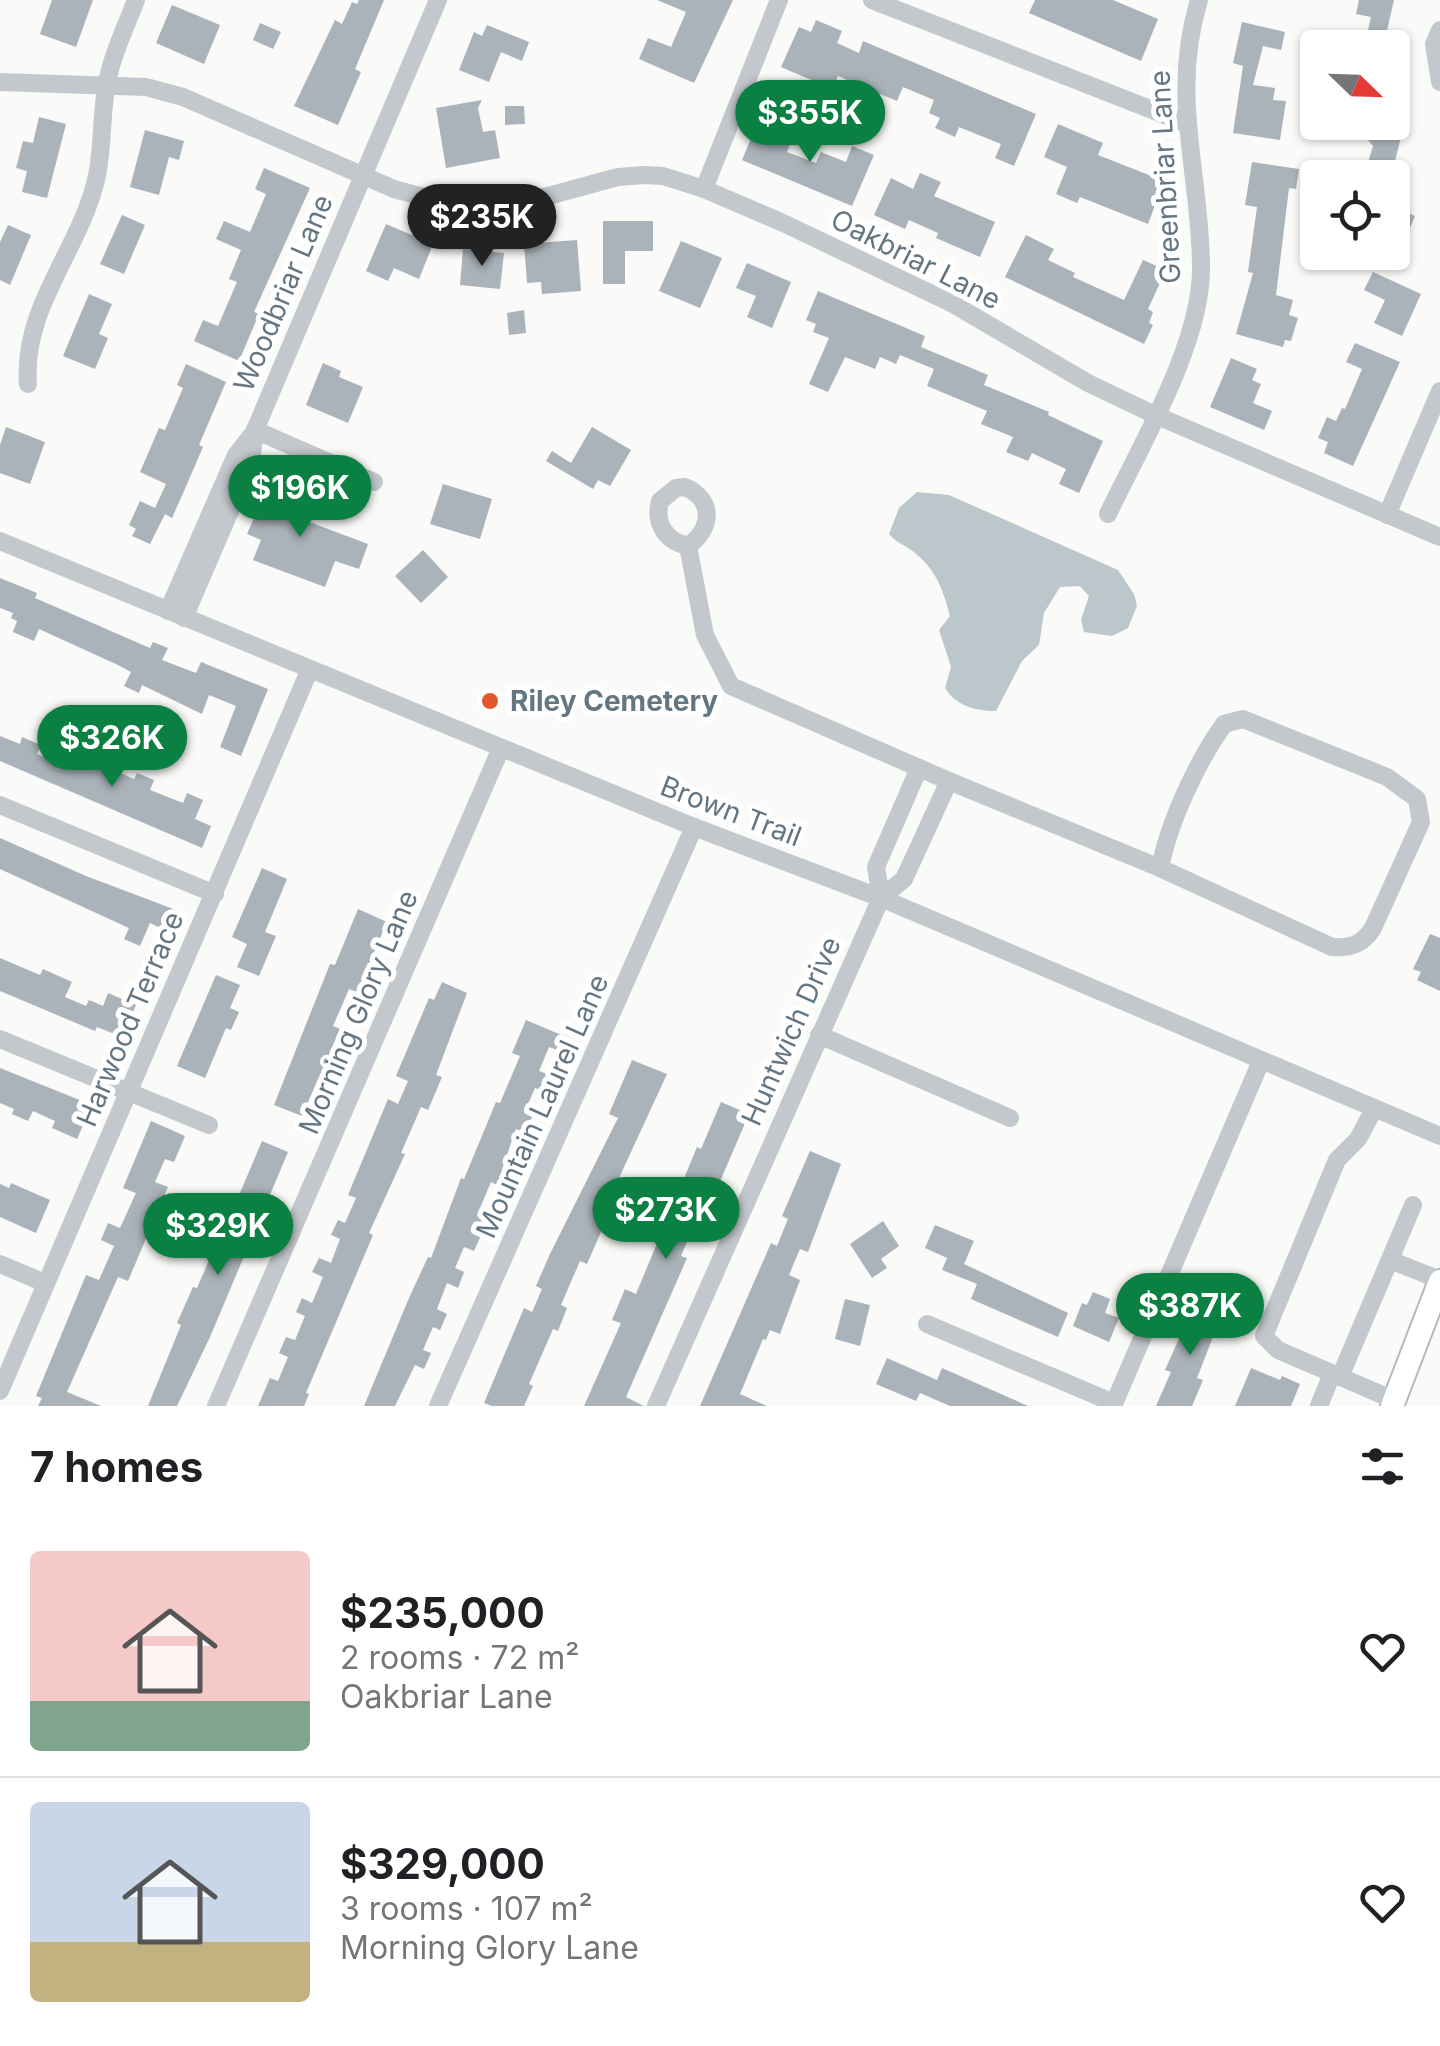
<!DOCTYPE html>
<html lang="en">
<head>
<meta charset="utf-8">
<style>
	:root { --surface:#fff; --page:#f6f6f6; --text:#202124; --muted:#757577; --line:#e0e0e0; --accent:#0b8043 }
	body { margin:0; font-family:Inter,sans-serif; background:var(--page); color:var(--text); height:100vh; display:flex; flex-direction:column; font-size:38px; white-space:nowrap }
	* { box-sizing:border-box; margin:0 }
	p { font-size:32px; color:var(--muted) }
	.icon { flex:none; width:55px; height:55px; fill:none; stroke:currentColor; stroke-width:2; stroke-linecap:round; stroke-linejoin:round }
	.map { position:relative; height:1406px; overflow:hidden }
	.side { display:flex; flex-direction:column; background:var(--surface); flex:1 }
	.side>* { flex:none }
	.needle { width:65px; rotate:113deg }
	.tools { position:absolute; left:1300px; top:30px; display:grid; gap:20px }
	.tools a { display:grid; place-items:center; width:110px; height:110px; border-radius:10px; background:var(--surface); box-shadow:0 2px 8px #0004; font-size:50px }
	.price { position:absolute; translate:-50% -85px; padding:0 22px; border-radius:35px; background:var(--accent); color:#fff; font-size:32px; line-height:65px; filter:drop-shadow(0 2px 5px #0008) }
	.price::after { content:''; position:absolute; left:50%; top:60px; width:30px; height:22px; margin-left:-15px; background:inherit; clip-path:polygon(0 0,100% 0,50% 100%) }
	.price.current { background:#222; color:#fff }
	ul { padding:0; list-style:none }
	li { display:flex; align-items:center; gap:30px; height:250px; padding:0 30px }
	li+li { border-top:2px solid var(--line) }
	li span { display:grid; place-items:center; flex:none; width:280px; height:200px; border-radius:10px; color:#555 }
	li>.icon { margin-inline-start:auto }
	span .icon { width:120px; height:120px; fill:#fffc; stroke-width:1 }
	li b { font-size:42px }
	h2 { display:flex; justify-content:space-between; align-items:center; height:120px; padding:0 30px; font-size:42px }
	.map>svg:first-child { display:block }
	.water { fill:#bbc7cb }
	.building { fill:#aab3b9 }
	.lines { fill:none; stroke-linecap:round; stroke-linejoin:round }
	.major-casing { stroke:#b5babe; stroke-width:26 }
	.minor { stroke:#c3c8cc; stroke-width:18 }
	.major { stroke:#fff; stroke-width:22 }
	.poi-dot { fill:#e4572e; stroke:#fff; stroke-width:4 }
	.labels { text-anchor:middle; dominant-baseline:central; stroke-width:10; stroke-linejoin:round; paint-order:stroke }
	.street-label { font-size:28px; fill:#657683; stroke:#fff }
	.poi-label { font-size:28px; font-weight:bold; fill:#657683; stroke:#fff; text-anchor:start }
</style>
</head>
<body>
<div class="map">
<svg width="1440" height="1406" viewBox="0 0 1440 1406">
	<rect width="100%" height="100%" fill="#fafaf8"/>
	<path class="water" d="M917 492 949 495 1118 570 1134 594 1137 606 1128 628 1112 636 1084 632 1081 620 1089 596 1080 586 1060 587 1044 613 1039 645 1022 661 996 711C976 711 956 706 945 688L951 667 939 630 950 616C943 590 937 571 915 553 906 545 897 544 889 534L899 508Z"/>
	<g class="building">
		<path d="M52 0H93L76 47 40 34Z"/>
		<path d="M359 0H384L355 69 361 72 338 125 294 106 335 20 342 24 352 2 357 4Z"/>
		<path d="M657 0H733L694 83 639 59 648 38 671 47 686 12Z"/>
		<path d="M1035 0H1113L1158 19 1141 61 1029 13Z"/>
		<path d="M1359 0H1394L1383 48H1364L1371 17 1356 14Z"/>
		<path d="M172 5 220 25 204 64 156 43Z"/>
		<path d="M816 20 842 31 837 43 859 53 863 41 1036 114 1014 166 995 158 1001 144 959 127 955 137 935 128 940 118 929 113 934 100 903 87 897 101 838 76 832 89 781 67 799 27 811 32Z"/>
		<path d="M1242 22 1285 32 1281 50 1263 46 1253 85 1275 88 1273 100 1286 101 1280 140 1233 133 1243 66 1233 63Z"/>
		<path d="M260 23 281 32 273 49 253 40Z"/>
		<path d="M487 25 529 42 522 61 501 52 489 82 459 70 474 32 482 36Z"/>
		<path d="M482 100 478 108 483 132 495 130 500 158 446 168 436 108Z"/>
		<path d="M505 106H524L525 124 505 125Z"/>
		<path d="M39 117 66 124 47 198 22 192 27 171 16 168 23 141 33 143Z"/>
		<path d="M778 119 797 127 787 152 816 163 821 152 846 162 852 146 874 155 852 206 742 160 752 136 768 142Z"/>
		<path d="M1352 122H1369L1376 130 1401 137 1392 173 1367 166 1373 146Z"/>
		<path d="M1058 124 1103 143 1098 155 1164 181 1148 224 1080 197 1077 203 1056 194 1067 167 1044 157Z"/>
		<path d="M145 130 184 141 179 160 169 157 159 195 130 187Z"/>
		<path d="M1252 162 1299 169 1296 189 1289 188 1276 295 1293 300 1289 315 1298 318 1291 341 1285 340 1283 347 1236 334 1253 273 1248 272 1257 207 1245 205Z"/>
		<path d="M264 168 310 188 254 312 259 314 239 361 194 341 203 320 218 326 237 282 229 279 241 250 216 239 224 221 250 232 266 194 255 189Z"/>
		<path d="M920 173 941 182 934 196 995 222 980 257 936 238 938 233 909 220 905 229 874 215 891 178 913 189Z"/>
		<path d="M1392 206 1415 216 1393 268H1392Z"/>
		<path d="M122 215 145 225 124 274 100 264Z"/>
		<path d="M603 221H653V251H625V284H603Z"/>
		<path d="M386 224 433 244 419 279 394 268 388 281 366 271Z"/>
		<path d="M8 225 31 235 10 285 0 280V242Z"/>
		<path d="M1026 235 1054 249 1048 260 1075 273 1073 277 1124 300 1143 260 1166 270 1148 309 1153 312 1149 323 1153 325 1144 344 1005 277Z"/>
		<path d="M577 240 581 291 542 294 541 282 527 283 524 244Z"/>
		<path d="M681 241 722 258 700 308 659 291Z"/>
		<path d="M463 249 504 253 500 289 460 285Z"/>
		<path d="M747 263 791 282 772 328 747 317 756 296 736 288Z"/>
		<path d="M1373 272 1421 294 1402 336 1374 323 1385 300 1364 290Z"/>
		<path d="M818 291 925 336 921 347 988 375 984 385 1049 412 1048 415 1103 441 1079 493 1059 484 1066 469 1032 453 1028 461 1006 452 1013 437 981 424 987 411 927 386 934 369 900 355 896 364 880 357 875 369 845 357 828 392 809 384 829 338 813 332 816 324 806 320Z"/>
		<path d="M89 294 112 304 99 334 108 338 95 369 63 356Z"/>
		<path d="M524 310 526 333 509 335 507 313Z"/>
		<path d="M1355 343 1400 362 1353 466 1324 453 1328 442 1318 438 1327 417 1336 421 1342 408 1345 409 1362 369 1346 362Z"/>
		<path d="M1231 358 1257 369 1252 380 1261 384 1253 403 1272 411 1264 430 1210 407Z"/>
		<path d="M323 363 341 371 339 377 363 387 348 423 306 405Z"/>
		<path d="M186 364 226 382 199 445 203 447 184 491 172 518 165 514 150 544 132 536 136 529 129 525 140 501 155 508 166 484 140 472 159 428 165 430 183 388 177 385Z"/>
		<path d="M6 427 45 442 30 484 0 473V445Z"/>
		<path d="M592 427 631 450 610 486 598 480 593 489 546 461 552 451 571 463Z"/>
		<path d="M443 484 492 499 480 539 430 524Z"/>
		<path d="M268 486 311 504 304 520 368 544 359 569 335 561 325 587 253 560 261 540 247 534Z"/>
		<path d="M423 550 448 577 421 603 395 576Z"/>
		<path d="M0 578 37 593 35 598 150 648 153 642 168 648 162 660 196 673 201 662 268 689 241 756 220 747 236 706 209 695 202 714 142 685 139 693 124 686 131 672 118 665 39 629 34 641 13 632 17 621 11 618 13 613 0 608Z"/>
		<path d="M0 736 20 744 22 737 41 745 37 754 68 767 74 753 134 779 137 773 154 780 150 790 183 803 187 793 203 800 195 819 211 826 202 848 0 761Z"/>
		<path d="M0 838 86 876 176 910 167 931 150 923 140 946 124 939 129 928 0 869Z"/>
		<path d="M262 868 287 879 265 932 276 936 259 976 237 967 247 944 232 937Z"/>
		<path d="M358 909 387 922 357 992 349 989 333 1026 340 1029 302 1116 274 1105 330 964 335 965Z"/>
		<path d="M1430 934 1440 938V991L1417 980 1421 972 1413 969Z"/>
		<path d="M0 958 40 975 43 969 72 982 65 997 86 1006 89 1000 103 1006 108 993 136 1005 122 1037 97 1027 95 1031 0 991Z"/>
		<path d="M216 975 240 985 230 1008 239 1012 231 1030 226 1028 205 1078 177 1066Z"/>
		<path d="M442 982 467 993 436 1075 442 1077 428 1110 421 1107 401 1153 405 1154 369 1233 373 1235 306 1393 309 1394 304 1406H258L270 1378 278 1381 288 1357 279 1353 286 1337 295 1340 305 1316 296 1312 302 1298 312 1303 323 1277 312 1272 319 1258 331 1263 340 1239 331 1235 338 1220 345 1223 356 1198 348 1195 388 1099 398 1104 408 1081 396 1076 429 998 434 1000Z"/>
		<path d="M526 1020 566 1037 560 1051 549 1047 539 1071 550 1075 543 1091 535 1088 524 1113 532 1117 526 1133 516 1129 502 1169 508 1171 502 1187 491 1182 480 1208 491 1213 474 1251 464 1247 455 1268 464 1272 458 1288 447 1283 437 1309 447 1314 440 1330 433 1327 423 1350 431 1353 424 1369 415 1365 395 1406H364L409 1298 428 1257 431 1258 461 1178 464 1179 496 1102 500 1103 520 1056 512 1053Z"/>
		<path d="M632 1060 667 1074 613 1191 618 1193 587 1264 580 1261 561 1305 567 1308 558 1331 553 1329 529 1384 533 1386 524 1406H492L484 1403 524 1308 532 1312 542 1289 536 1286 550 1254 618 1118 609 1114Z"/>
		<path d="M0 1068 92 1105 77 1139 52 1128 55 1121 33 1111 28 1121 12 1114 14 1109 0 1103Z"/>
		<path d="M721 1102 749 1114 700 1228 694 1225 681 1256 687 1258 626 1397 644 1406H584L621 1323 612 1320 625 1289 636 1294 697 1147 701 1149Z"/>
		<path d="M151 1121 185 1136 174 1162 165 1159 155 1182 168 1187 128 1281 118 1277 67 1392 101 1406H38L42 1398 36 1396 86 1275 99 1280 114 1246 101 1240 108 1223 120 1228 136 1193 123 1188Z"/>
		<path d="M262 1141 288 1152 210 1337 177 1406H148L181 1325 177 1323 193 1287 197 1288 218 1239 220 1240Z"/>
		<path d="M810 1151 841 1164 808 1252 800 1249 789 1275 800 1280 780 1334 770 1330 766 1340 763 1339 740 1394 767 1406H700L771 1243 777 1246 788 1219 782 1216Z"/>
		<path d="M11 1183 50 1200 36 1233 0 1217V1184L9 1188Z"/>
		<path d="M883 1221 899 1246 881 1259 887 1268 872 1278 850 1244Z"/>
		<path d="M935 1225 974 1241 964 1264 1068 1313 1058 1337 971 1299 977 1284 942 1270 947 1258 925 1248Z"/>
		<path d="M1093 1292 1110 1299 1105 1313 1119 1318 1109 1342 1073 1326 1082 1303 1087 1305Z"/>
		<path d="M845 1299 870 1305 860 1346 835 1339Z"/>
		<path d="M1195 1303 1222 1314 1197 1378 1203 1380 1192 1406H1156L1171 1372 1165 1370Z"/>
		<path d="M887 1358 937 1380 942 1368 1028 1406H950L920 1393 916 1401 876 1384Z"/>
		<path d="M1251 1368 1280 1380 1282 1376 1300 1384 1291 1406H1235Z"/>
	</g>
	<g class="lines">
		<g class="major-casing">
			<path id="major" d="M1392 1406 1440 1281"/>
		</g>
		<g class="minor">
			<path d="M872 0 1188 124"/>
			<path d="M1440 30 1434 44 1440 82"/>
			<path d="M0 82 146 87 183 97 394 189 457 206 526 202 618 177 645 175 663 176 704 189 781 222 953 304 1088 383 1155 415 1440 537"/>
			<path d="M704 189 779 0"/>
			<path d="M28 384C22 308 79 251 96 180 103 151 101 118 106 88 111 57 125 29 136 0"/>
			<path d="M255 430 374 482"/>
			<path d="M685 487C715 500 712 529 688 546 666 541 654 524 660 501L676 488Z"/>
			<path d="M1108 514C1141 445 1203 341 1201 265 1200 171 1170 95 1199 0"/>
			<path d="M1387 515 1440 391"/>
			<path d="M0 541 694 827 881 898 1440 1136"/>
			<path d="M688 546 705 635 731 686 949 781 1160 868"/>
			<path d="M168 611 236 455 255 431"/>
			<path d="M184 618 251 462 255 430 438 0"/>
			<path d="M1243 719 1387 777 1417 799 1421 822 1373 928C1362 945 1351 948 1332 947L1160 868C1169 822 1197 762 1224 724Z"/>
			<path d="M0 805 215 894"/>
			<path d="M881 898 876 867 919 768"/>
			<path d="M819 1035 1010 1118"/>
			<path d="M0 1039 209 1125"/>
			<path d="M1374 1109 1358 1139 1337 1160 1264 1336 1278 1350 1394 1400"/>
			<path d="M1390 1260 1440 1280"/>
			<path d="M0 1264 45 1283"/>
			<path d="M927 1324 1114 1403"/>
			<path d="M1340 1377 1413 1205"/>
			<path d="M0 1391 310 669"/>
			<path d="M216 1406 501 748"/>
			<path d="M438 1406 694 827"/>
			<path d="M656 1406 881 898 904 879 949 781"/>
			<path d="M1113 1406 1261 1061"/>
			<path d="M1319 1406 1332 1374"/>
		</g>
		<use href="#major" class="major"/>
	</g>
	<circle class="poi-dot" cx="490" cy="701" r="10"/>
	<g class="labels">
		<g class="street-label">
			<text transform="translate(1165 177) rotate(-93)">Greenbriar Lane</text>
			<text transform="translate(916 259) rotate(27)">Oakbriar Lane</text>
			<text transform="translate(283 293) rotate(-67)">Woodbriar Lane</text>
			<text transform="translate(731 811) rotate(21)">Brown Trail</text>
			<text transform="translate(358 1012) rotate(-67)">Morning Glory Lane</text>
			<text transform="translate(130 1019) rotate(-67)">Harwood Terrace</text>
			<text transform="translate(791 1031) rotate(-66)">Huntwich Drive</text>
			<text transform="translate(542 1106) rotate(-66)">Mountain Laurel Lane</text>
		</g>
		<g class="poi-label">
			<text x="510" y="701">Riley Cemetery</text>
		</g>
	</g>
</svg>
<div class="tools">
<a><svg class="needle" viewBox="-14 -14 28 28"><path d="M0-13l5 13h-10z" fill="#e53935"/><path d="M0 13l5-13h-10z" fill="#757577"/></svg></a>
<a><svg class="icon" aria-label="locate" viewBox="0 0 24 24"><circle cx="12" cy="12" r="6"/><path d="M12 2v4M12 18v4M2 12h4M18 12h4"/></svg></a>
</div>
<b class="price" style="left:810px;top:165px">$355K</b>
<b class="price current" style="left:482px;top:269px">$235K</b>
<b class="price" style="left:300px;top:540px">$196K</b>
<b class="price" style="left:112px;top:790px">$326K</b>
<b class="price" style="left:666px;top:1262px">$273K</b>
<b class="price" style="left:218px;top:1278px">$329K</b>
<b class="price" style="left:1190px;top:1358px">$387K</b>
</div>
<section class="side">
<h2>7 homes<svg class="icon" aria-label="filters" viewBox="0 0 24 24"><path d="M4 7h16M4 17h16"/><circle cx="9" cy="7" r="2"/><circle cx="15" cy="17" r="2"/></svg></h2>
<ul>
<li><span style="background:linear-gradient(#f6c9c9 75%,#7fa58c 0)"><svg class="icon" aria-label="home" viewBox="0 0 24 24"><path d="M3 11l9-7 9 7M6 9v11h12V9"/></svg></span><div><b>$235,000</b><p>2 rooms · 72 m²</p><p>Oakbriar Lane</p></div><svg class="icon" aria-label="heart" viewBox="0 0 24 24"><path d="M12 20l-8-8c-3-5 5-10 8-4 3-6 11-1 8 4z"/></svg></li>
<li><span style="background:linear-gradient(#c9d6e8 70%,#c2b280 0)"><svg class="icon" aria-label="home" viewBox="0 0 24 24"><path d="M3 11l9-7 9 7M6 9v11h12V9"/></svg></span><div><b>$329,000</b><p>3 rooms · 107 m²</p><p>Morning Glory Lane</p></div><svg class="icon" aria-label="heart" viewBox="0 0 24 24"><path d="M12 20l-8-8c-3-5 5-10 8-4 3-6 11-1 8 4z"/></svg></li>
</ul>
</section>
</body>
</html>
